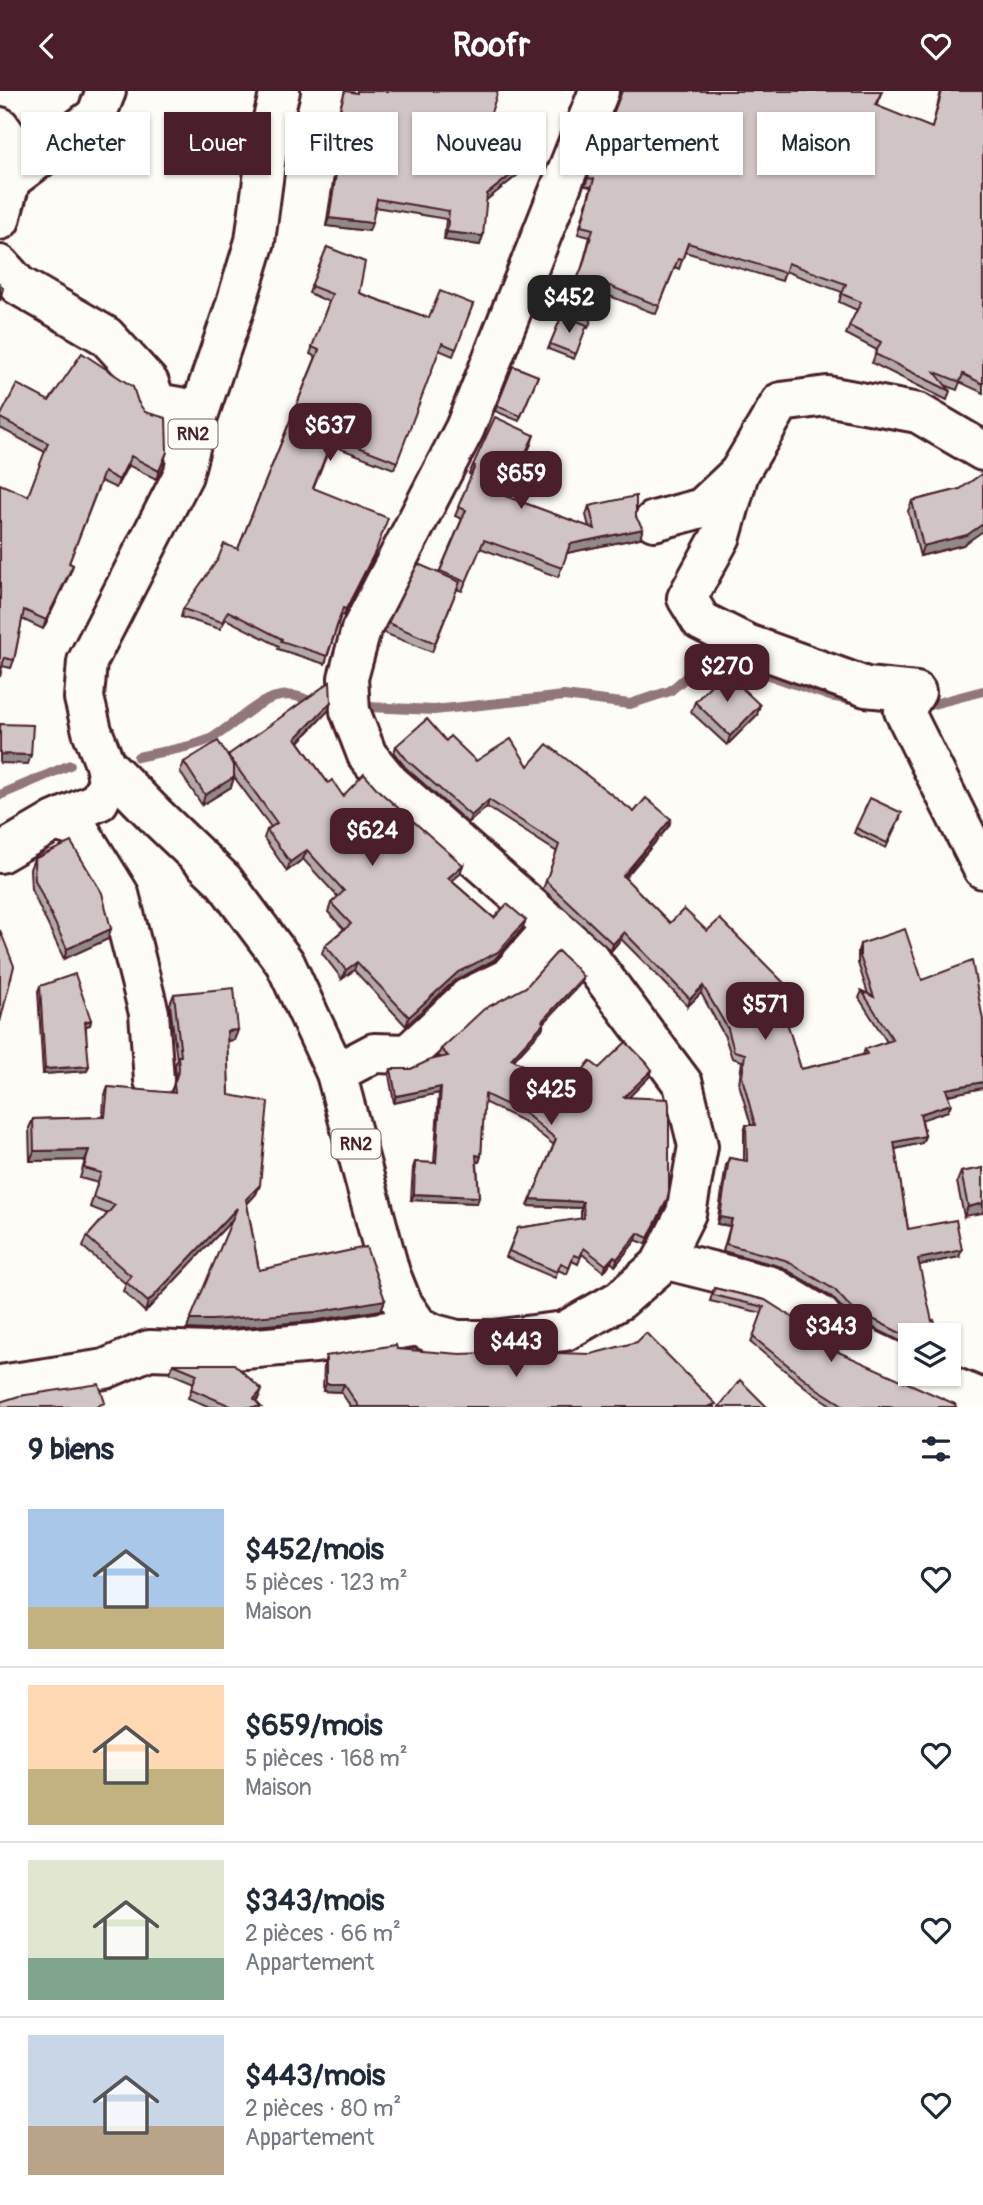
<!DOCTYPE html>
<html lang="fr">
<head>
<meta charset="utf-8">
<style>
	:root { --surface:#fff; --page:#f6f6f7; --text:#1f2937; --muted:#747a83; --line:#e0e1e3; --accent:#4a1f2b }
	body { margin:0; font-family:Pangolin,sans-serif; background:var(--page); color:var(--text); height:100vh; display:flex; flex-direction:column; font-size:26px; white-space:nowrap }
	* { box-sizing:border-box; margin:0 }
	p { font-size:23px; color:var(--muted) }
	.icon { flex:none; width:38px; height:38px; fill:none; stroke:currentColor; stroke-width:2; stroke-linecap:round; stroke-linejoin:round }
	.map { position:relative; height:1316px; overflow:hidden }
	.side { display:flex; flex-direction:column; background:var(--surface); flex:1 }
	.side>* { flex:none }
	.guide { position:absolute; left:21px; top:21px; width:942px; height:63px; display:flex; gap:14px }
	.buttons { position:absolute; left:898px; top:1232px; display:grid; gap:14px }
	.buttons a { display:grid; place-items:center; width:63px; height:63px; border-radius:0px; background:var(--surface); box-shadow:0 2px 5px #0004; font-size:35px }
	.price { position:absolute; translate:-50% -60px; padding:0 16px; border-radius:14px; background:var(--accent); color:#fff; font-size:23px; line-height:46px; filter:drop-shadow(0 2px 4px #0008) }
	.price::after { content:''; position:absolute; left:50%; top:42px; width:21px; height:16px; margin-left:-10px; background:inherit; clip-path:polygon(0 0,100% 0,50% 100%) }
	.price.selected { background:#222; color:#fff }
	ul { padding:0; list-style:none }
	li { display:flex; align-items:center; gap:21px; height:175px; padding:0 28px }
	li+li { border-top:2px solid var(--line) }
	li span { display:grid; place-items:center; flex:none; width:196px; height:140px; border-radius:0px; color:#555 }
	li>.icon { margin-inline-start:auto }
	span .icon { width:84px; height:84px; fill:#fffc; stroke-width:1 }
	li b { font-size:30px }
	h2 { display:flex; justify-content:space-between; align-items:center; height:84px; padding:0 28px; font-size:30px }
	.pill { padding:0 24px; border-radius:0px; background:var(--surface); box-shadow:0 2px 5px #0004; font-size:24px; line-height:63px }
	.pill.selected { background:var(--accent); color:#fff }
	header { display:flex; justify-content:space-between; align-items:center; height:91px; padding:0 28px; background:var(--accent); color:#fff; font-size:32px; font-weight:800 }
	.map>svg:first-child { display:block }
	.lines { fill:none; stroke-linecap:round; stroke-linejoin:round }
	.stream { stroke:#91777b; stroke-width:10 }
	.street-casing { stroke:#4a1f2b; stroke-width:44 }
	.highway-casing { stroke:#4a1f2b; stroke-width:44 }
	.street { stroke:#fdfcf7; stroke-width:38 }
	.highway { stroke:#fdfcf7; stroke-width:38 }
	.wall { fill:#b3a9a9; stroke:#4a1f2b; stroke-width:2 }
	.shaded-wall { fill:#928a89; stroke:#4a1f2b; stroke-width:2 }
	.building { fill:#d0c5c4; stroke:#4a1f2b; stroke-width:2 }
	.labels { text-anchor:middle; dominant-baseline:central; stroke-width:7; stroke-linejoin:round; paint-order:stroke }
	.shield { fill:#fdfcf7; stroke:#806168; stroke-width:2 }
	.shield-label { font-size:18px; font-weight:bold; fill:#4a1f2b }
</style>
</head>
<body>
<header><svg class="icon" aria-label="back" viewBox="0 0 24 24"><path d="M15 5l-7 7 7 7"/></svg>Roofr<svg class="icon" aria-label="heart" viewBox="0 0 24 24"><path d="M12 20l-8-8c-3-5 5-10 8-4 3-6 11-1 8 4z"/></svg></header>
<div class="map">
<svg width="983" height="1316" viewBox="0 0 983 1316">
	<rect width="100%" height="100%" fill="#fdfcf7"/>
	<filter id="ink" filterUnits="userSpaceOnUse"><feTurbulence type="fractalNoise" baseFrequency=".0143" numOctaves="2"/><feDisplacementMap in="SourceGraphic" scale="14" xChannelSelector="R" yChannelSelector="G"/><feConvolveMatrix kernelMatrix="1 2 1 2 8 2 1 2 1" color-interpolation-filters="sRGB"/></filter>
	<g filter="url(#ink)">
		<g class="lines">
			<g class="stream">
				<path d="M368 616 434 619 564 605 630 613 670 600 703 572 725 569 830 605 851 609"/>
				<path d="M918 617 983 600"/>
				<path d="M138 666C158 661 196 656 212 647 245 628 275 584 317 615"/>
				<path d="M0 704 70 674"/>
			</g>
			<g class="street-casing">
				<g id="street">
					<path d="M0 36 18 61 0 129"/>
					<path d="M10 89 96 25 106 0"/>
					<path d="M0 174 18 194 106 245 149 292 156 312 185 317V365"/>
					<path d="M983 360 918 322 827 305 781 311 739 382 721 445 687 507 701 530 747 553 866 596 916 601 904 620 983 778"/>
					<path d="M654 430 702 417 739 382"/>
					<path d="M55 730 99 710 108 691 105 673"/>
					<path d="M0 762 55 730 78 737 119 803 149 922 154 989"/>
					<path d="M336 982 374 962 408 963 469 906 508 887 554 835"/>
					<path d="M663 1168 771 1195 821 1225 834 1242 910 1278"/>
					<path d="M921 1283 983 1308"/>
					<path d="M0 1294 105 1278 149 1259 209 1261 315 1252 418 1235"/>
				</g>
			</g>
			<g class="highway-casing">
				<path id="highway" d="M280 0 269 43 255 150 235 216 198 325 183 384 87 571 84 607 92 640 105 673 157 726 224 790 285 872 336 982 390 1182 402 1212 418 1235 434 1243 457 1249H494L565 1240 620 1209 660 1174 686 1122 698 1055 683 993 589 867 390 692 367 664 350 620 348 587 361 539 465 337 599 0"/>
			</g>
			<use href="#street" class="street"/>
			<use href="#highway" class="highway"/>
		</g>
		<g class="wall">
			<path d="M345 0 488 31 522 75 519 83 486 109 480 154 444 149 446 128 375 116 369 140 326 135 340 47 332 45Z"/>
			<path d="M620 0H882L876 15 932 37 941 0H983V302L960 291 957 299 945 294 950 300 947 309 872 272 877 259 846 243 857 219 839 211 842 201 785 180 782 190 685 161 679 178 675 176 656 223 602 202 588 237 586 236 574 268 548 258 581 180 590 146 578 143 591 96 585 95 619 7Z"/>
			<path d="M327 156 359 202 429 227 473 213 453 265 439 259 394 378 331 354 313 397 374 466 344 525 341 524 325 573 278 558 279 555 226 528 220 538 181 526 183 518 238 458 316 266 310 263 329 211 309 202Z"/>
			<path d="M513 275 538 285 519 330 495 320Z"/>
			<path d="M49 310 138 311 167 361 156 388 128 374 116 397 101 390 69 472 73 474 70 482 43 538 22 528 14 569 11 577 2 575 28 405 45 361 0 337V326Z"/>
			<path d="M531 353 506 405 589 436 586 424 589 415 636 426 640 447 567 462 558 486 480 457 462 500 457 498 432 561 384 542 388 532 439 482 462 428 455 425 472 384 469 383 473 374Z"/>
			<path d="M960 398 963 454 920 465 908 420 912 410Z"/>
			<path d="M331 611 328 620 299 651 328 692 343 705 379 700 460 783 452 790 494 827 522 838 494 869 454 890 406 935 354 879 342 888 322 862 325 854 344 838 328 821 331 812 338 806 303 768 287 780 264 747 267 739 271 736 234 686 231 696 202 714 180 681 184 671 228 664Z"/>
			<path d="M695 611 757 624 727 654 691 621Z"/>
			<path d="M446 650 476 670 528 675 634 721 671 728 669 735 625 787 670 832 707 840 791 899 783 919 801 978 863 964 865 958 887 951 859 907 862 900 868 903 858 872V860L860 853 922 889 983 929V997L948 1004V1020L922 1028 925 1045 922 1052 895 1058 908 1138 959 1166 919 1174 910 1244V1255L848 1224 832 1206 782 1176 723 1160 730 1135 717 1133 726 1074 729 1067 744 1070V1041L746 1034H751L739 993 742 970 732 967 725 946 701 902 688 915 621 848 611 860 543 798 557 761 487 716 468 732 406 677 394 662 396 655Z"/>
			<path d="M900 727 886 757 854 742 856 737Z"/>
			<path d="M34 768 108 848 64 868 31 798 30 778Z"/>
			<path d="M583 886 581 892 544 932 542 938 513 970 569 997 599 977 652 979 650 985 628 1007 665 1115 646 1153 636 1149 615 1175 611 1171 604 1181 582 1163 578 1173 572 1170 567 1183 558 1179 555 1187 506 1166 518 1137 581 1128V1117L528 1115 554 1054 523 1030 484 1011 481 1065 479 1071H477L479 1106 477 1112 411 1109 413 1077 415 1071 434 1072 439 1002 394 1012 389 984 391 978H411L440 966 438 965 441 958Z"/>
			<path d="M40 895 91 929 90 934 86 935 87 980 43 983 38 900Z"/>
			<path d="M174 903 238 939 234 949 227 950 229 1004 260 1094 256 1103 247 1113 259 1179 385 1209 381 1219 312 1230 208 1239 187 1238 233 1128 145 1221 123 1200 126 1193 83 1156 87 1146 108 1123 90 1116 98 1092 80 1087 85 1069 30 1070 29 1037 33 1028 103 1026 104 1006 108 996 171 1002 176 988 175 974 177 969 170 913Z"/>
			<path d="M983 1077 964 1125 957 1091 961 1081Z"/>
			<path d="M714 1197 765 1209 827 1256 956 1316H834L814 1303 751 1252 762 1222 710 1210Z"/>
			<path d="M397 1258 715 1316H351L341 1301 323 1300 324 1273 326 1265Z"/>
			<path d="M173 1273 259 1307 256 1311 261 1316H210L188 1307 194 1292 170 1282Z"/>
		</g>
		<g class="shaded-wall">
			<path d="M522 75 519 83 484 111 487 103Z"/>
			<path d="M329 127 372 132 369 140 326 135Z"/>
			<path d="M447 141 483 145 480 154 444 149Z"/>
			<path d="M534 344 531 353 502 413 505 405Z"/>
			<path d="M131 365 128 374 116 397 119 389Z"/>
			<path d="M983 433V440L963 454 920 465 923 455Z"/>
			<path d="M643 438 640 447 567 462 570 453Z"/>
			<path d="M376 459 374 466 344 525 346 518Z"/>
			<path d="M73 474 70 482 43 538 46 529Z"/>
			<path d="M331 611 328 620 293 656 296 647Z"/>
			<path d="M760 614 757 624 727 654 730 645Z"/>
			<path d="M0 663 31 664 28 673 0 672Z"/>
			<path d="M234 686 231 696 202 714 205 704Z"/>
			<path d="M489 709 487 716 468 732 471 725Z"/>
			<path d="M671 728 669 735 620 792 623 785Z"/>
			<path d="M307 759 303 768 287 780 290 771Z"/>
			<path d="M463 774 460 783 445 795 448 787Z"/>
			<path d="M526 829 522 838 494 869 454 890 406 935 409 926 458 881Z"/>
			<path d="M111 838 108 848 64 868 67 858Z"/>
			<path d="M624 841 621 848 611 860 613 853Z"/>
			<path d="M357 871 354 879 342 888 346 879Z"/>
			<path d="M583 886 581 892 540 936 542 930Z"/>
			<path d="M703 895 701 902 688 915 690 908Z"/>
			<path d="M91 929 90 934 83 936 85 931Z"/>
			<path d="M544 932 542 938 508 975 511 968Z"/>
			<path d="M238 939 234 949 223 950 227 940Z"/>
			<path d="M89 975 87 980 43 983 45 978Z"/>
			<path d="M652 979 650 985 622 1013 624 1006Z"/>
			<path d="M983 991V997L943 1005 946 998Z"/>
			<path d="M441 996 439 1002 394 1012 396 1005Z"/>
			<path d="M951 1013 948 1020 918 1030 920 1023Z"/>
			<path d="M925 1045 922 1052 891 1059 894 1051Z"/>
			<path d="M89 1059 85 1069 30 1070 34 1060Z"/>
			<path d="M476 1064 481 1065 479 1071H474Z"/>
			<path d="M260 1094 256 1103 242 1118 246 1108Z"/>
			<path d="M414 1103 479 1106 477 1112 411 1109Z"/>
			<path d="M531 1108 583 1111 581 1117 528 1115Z"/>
			<path d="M983 1112V1122L964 1125 968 1116Z"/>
			<path d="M237 1117 234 1127 145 1221 148 1211Z"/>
			<path d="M720 1126 732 1128 730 1135 717 1133Z"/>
			<path d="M638 1142 636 1149 615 1175 617 1168Z"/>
			<path d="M962 1159 959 1166 915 1175 918 1168Z"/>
			<path d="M614 1165 611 1171 604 1181 606 1174Z"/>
			<path d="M385 1209 381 1219 312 1230 208 1239 187 1238 190 1229Z"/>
			<path d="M326 1293H344L341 1301 323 1300Z"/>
			<path d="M262 1299 259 1307 251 1316 254 1308Z"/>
		</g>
		<g class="building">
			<path d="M345 0 357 2V0H498L488 31 522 75 487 103 483 145 447 141 449 120 377 108 372 132 329 127 343 39 335 37Z"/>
			<path d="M622 0H882L875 14 932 37 942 0H983V293L963 283 960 291 935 281 950 300 875 263 881 251 849 235 861 211 842 203 846 193 788 172 785 182 688 152 682 169 678 168 659 215 605 193 591 229 565 218 583 174 593 138 581 135 594 88 588 87Z"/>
			<path d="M327 156 365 171 359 202 429 227 440 200 473 213 456 258 442 252 397 371 333 346 313 397 388 427 376 459 346 518 343 517 327 565 281 550 282 548 228 520 222 531 183 518 218 468 224 453 238 458 319 259 312 256 332 203 311 195Z"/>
			<path d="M0 193 3 197 0 210Z"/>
			<path d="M562 224 587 234 576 263 550 253Z"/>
			<path d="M82 262 133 296 138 311 145 321 166 327 167 361 159 380 131 365 119 389 104 381 69 472 73 474 46 529 24 519 14 569 4 567 0 586V393L28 405 48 352 0 327V326L17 293 49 310Z"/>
			<path d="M513 275 538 285 521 325 497 315Z"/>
			<path d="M495 326 534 344 505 405 595 438 589 415 636 405V426L643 438 570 453 562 477 484 449 466 491 440 480 466 419 458 416 475 375 473 374Z"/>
			<path d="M983 382V433L967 444 923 455 912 410 960 398Z"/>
			<path d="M418 473 460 491 435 552 388 532Z"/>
			<path d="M724 580 760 614 730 645 695 611Z"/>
			<path d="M330 591 331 611 296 647 328 692 332 689 343 705 364 683 379 700 463 774 448 787 494 827 507 813 526 829 498 861 458 881 409 926 357 871 346 879 325 854 351 833 331 812 344 800 307 759 290 771 267 739 277 732 228 664Z"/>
			<path d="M427 628 446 650 450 645 476 670 511 648 528 675 547 653 634 721 646 707 671 728 623 785 670 832 684 818 707 840 720 828 791 899 783 918 801 978 867 963 865 958 893 949 862 900 874 906 860 865V853L905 838 922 889 972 870 983 929V991L946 998 951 1013 920 1023 925 1045 894 1051 908 1138 956 1129 962 1159 918 1168 932 1230 934 1229 938 1244H910V1247L851 1217 835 1199 785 1169 726 1153 732 1128 720 1126 729 1067 747 1070 746 1034H755L742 986 745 963 734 960 728 938 703 895 690 908 624 841 613 853 546 790 559 754 489 709 471 725 408 670 396 655Z"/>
			<path d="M0 633 33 634 31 664 0 663Z"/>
			<path d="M218 650 234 675V686L205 704 184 671Z"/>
			<path d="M870 707 902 722 887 752 856 737Z"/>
			<path d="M71 751 102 802 111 838 67 858 35 789 34 768Z"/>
			<path d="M0 839 14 875 0 931Z"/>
			<path d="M558 860 575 876 583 886 542 930 544 932 511 968 569 997 590 970 599 977 626 951 646 971 652 979 624 1006 668 1008 669 1013V1100L667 1109 648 1147 638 1142 617 1168 614 1165 606 1174 584 1157 580 1166 574 1164 569 1177 561 1172 557 1181 509 1160 518 1137 584 1127 583 1111 531 1108 556 1048 526 1023 485 1003 481 1065 476 1064 479 1106 414 1103 415 1071 436 1072 441 996 396 1005 391 978H411L430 969 448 965 441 958 484 918 526 896Z"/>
			<path d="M75 883 91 929 85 931 89 975 45 978 40 895Z"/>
			<path d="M234 897 238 939 227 940 229 1004 268 1011 260 1094 246 1108 259 1179 366 1156 385 1209 316 1221 212 1229H190L237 1117 148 1211 126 1191 131 1185 87 1146 115 1114 93 1106 101 1082 84 1077 89 1059 34 1060 33 1028 105 1026 108 996 175 1002 174 993 179 978 178 965H181L174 903Z"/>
			<path d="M983 1077V1112L968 1116 961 1081Z"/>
			<path d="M714 1197 765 1209 808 1236 827 1256 955 1313 956 1316H846L816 1297 753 1246 764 1216 713 1204Z"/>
			<path d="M646 1242 716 1313 707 1316H359L344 1293H326V1265L396 1254 397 1258 460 1263 521 1261 591 1263 637 1251Z"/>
			<path d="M173 1273H234L262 1299 254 1308 261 1316H233L191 1298 197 1283Z"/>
			<path d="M740 1289 767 1316H719Z"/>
			<path d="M99 1293 105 1312 94 1316H0L1 1315 0 1311 19 1305Z"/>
		</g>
	</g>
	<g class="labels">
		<g class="shield">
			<rect x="168.5" y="328.5" width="49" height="29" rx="5"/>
			<rect x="331.5" y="1038.5" width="49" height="29" rx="5"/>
		</g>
		<g class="shield-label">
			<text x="193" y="343">RN2</text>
			<text x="356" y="1053">RN2</text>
		</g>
	</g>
</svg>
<div class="buttons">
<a><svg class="icon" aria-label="layers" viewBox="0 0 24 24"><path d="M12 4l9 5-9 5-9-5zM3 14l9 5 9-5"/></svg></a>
</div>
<b class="price selected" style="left:569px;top:244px">$452</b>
<b class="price" style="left:330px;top:372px">$637</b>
<b class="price" style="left:521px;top:420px">$659</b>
<b class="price" style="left:727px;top:613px">$270</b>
<b class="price" style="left:372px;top:777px">$624</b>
<b class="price" style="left:765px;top:951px">$571</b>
<b class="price" style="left:551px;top:1036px">$425</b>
<b class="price" style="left:831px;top:1273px">$343</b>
<b class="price" style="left:516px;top:1288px">$443</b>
<div class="guide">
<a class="pill">Acheter</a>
<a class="pill selected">Louer</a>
<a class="pill">Filtres</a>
<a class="pill">Nouveau</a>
<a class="pill">Appartement</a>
<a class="pill">Maison</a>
</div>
</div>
<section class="side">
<h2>9 biens<svg class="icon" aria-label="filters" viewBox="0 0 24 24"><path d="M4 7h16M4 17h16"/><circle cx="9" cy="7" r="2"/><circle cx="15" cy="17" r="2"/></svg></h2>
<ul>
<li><span style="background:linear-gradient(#a9c7e8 70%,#c2b280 0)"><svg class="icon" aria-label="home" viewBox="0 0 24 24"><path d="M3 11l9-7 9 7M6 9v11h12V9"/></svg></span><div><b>$452/mois</b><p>5 pièces · 123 m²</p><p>Maison</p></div><svg class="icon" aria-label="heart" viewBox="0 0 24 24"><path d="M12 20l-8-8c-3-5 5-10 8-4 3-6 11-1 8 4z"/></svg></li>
<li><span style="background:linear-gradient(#ffd9b3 60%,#c2b280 0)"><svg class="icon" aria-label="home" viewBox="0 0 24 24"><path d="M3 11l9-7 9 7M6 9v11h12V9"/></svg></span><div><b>$659/mois</b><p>5 pièces · 168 m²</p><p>Maison</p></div><svg class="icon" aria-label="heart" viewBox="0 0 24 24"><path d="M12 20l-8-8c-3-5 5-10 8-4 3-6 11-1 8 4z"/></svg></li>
<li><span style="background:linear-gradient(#dfe7d0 70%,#7fa58c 0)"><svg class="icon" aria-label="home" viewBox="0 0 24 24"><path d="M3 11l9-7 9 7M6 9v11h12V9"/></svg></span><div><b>$343/mois</b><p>2 pièces · 66 m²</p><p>Appartement</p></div><svg class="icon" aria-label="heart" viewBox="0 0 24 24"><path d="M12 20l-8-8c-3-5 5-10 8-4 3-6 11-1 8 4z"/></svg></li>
<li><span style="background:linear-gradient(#c9d6e8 65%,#b9a48a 0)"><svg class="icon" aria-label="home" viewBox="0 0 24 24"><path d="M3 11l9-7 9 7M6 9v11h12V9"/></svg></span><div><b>$443/mois</b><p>2 pièces · 80 m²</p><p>Appartement</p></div><svg class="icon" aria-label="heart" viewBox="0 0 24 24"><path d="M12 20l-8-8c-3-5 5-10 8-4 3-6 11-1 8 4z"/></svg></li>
</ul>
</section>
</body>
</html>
